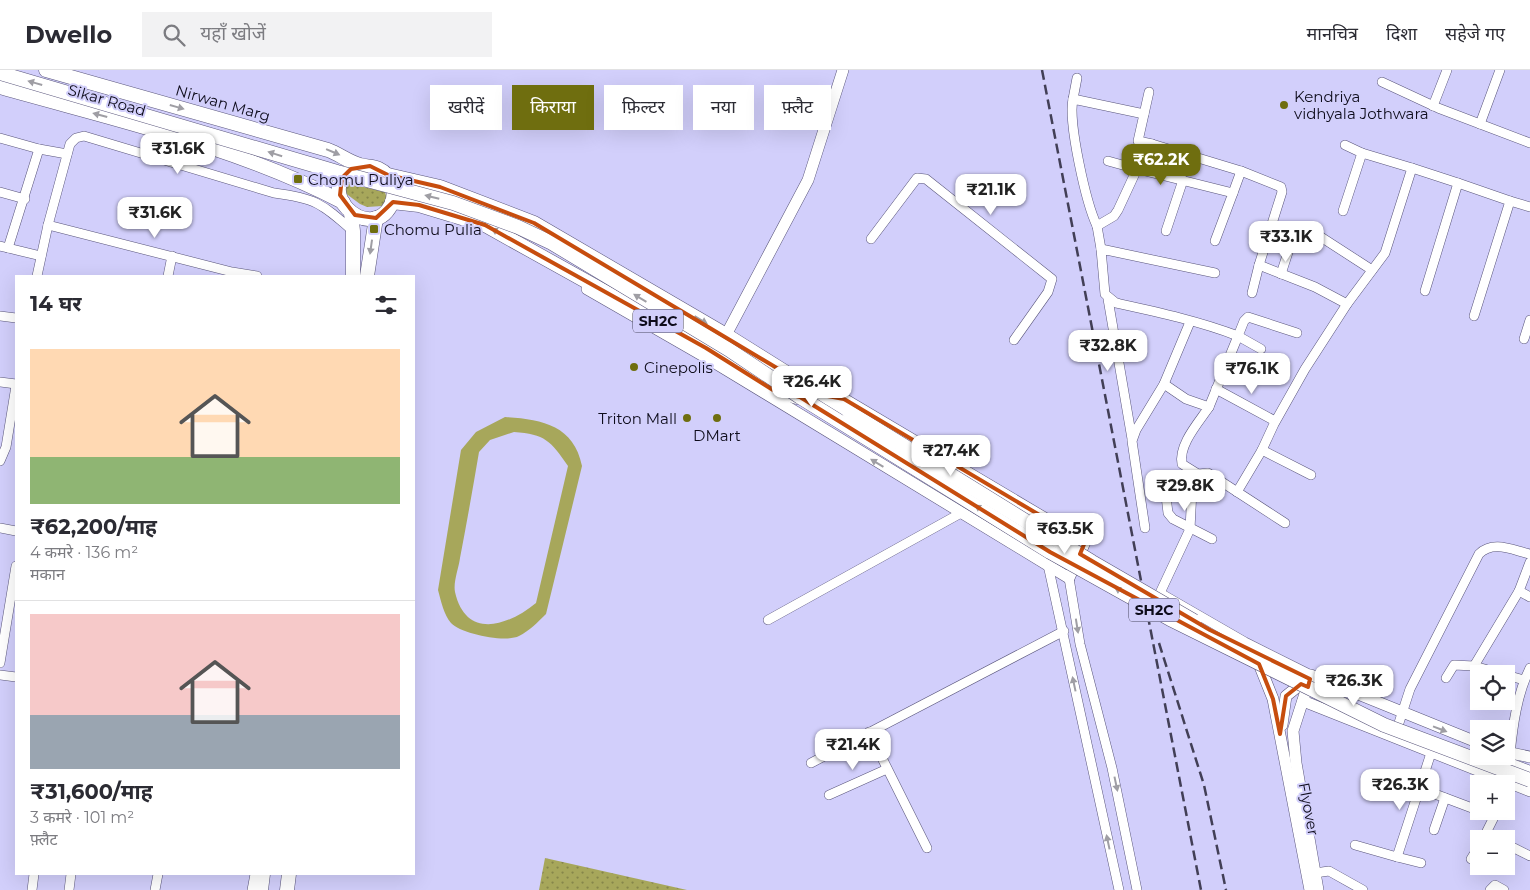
<!DOCTYPE html>
<html lang="hi">
<head>
<meta charset="utf-8">
<style>
	:root { --surface:#fff; --page:#f2f2f3; --text:#2b2b33; --muted:#7c7c81; --line:#e1e1e2; --accent:#6f6e0f }
	body { margin:0; font-family:Montserrat,"Noto Sans Devanagari",sans-serif; background:var(--page); color:var(--text); height:100vh; display:flex; flex-direction:column; font-size:19px; white-space:nowrap }
	* { box-sizing:border-box; margin:0 }
	p { font-size:16px; color:var(--muted) }
	.icon { flex:none; width:28px; height:28px; fill:none; stroke:currentColor; stroke-width:2; stroke-linecap:round; stroke-linejoin:round }
	.map { position:relative; flex:1; overflow:hidden }
	.side { position:absolute; left:15px; top:205px; width:400px; height:600px; display:flex; flex-direction:column; background:var(--surface); border-radius:0px; box-shadow:0 5px 20px #0002 }
	.side>* { flex:none }
	.hud { position:absolute; left:430px; top:15px; width:475px; height:45px; display:flex; gap:10px }
	.tools { position:absolute; left:1470px; top:595px; display:grid; gap:10px }
	.tools a { display:grid; place-items:center; width:45px; height:45px; border-radius:0px; background:var(--surface); box-shadow:0 5px 20px #0002; font-size:25px }
	.price { position:absolute; translate:-50% -42px; padding:0 11px; border-radius:10px; background:#fff; color:#222; font-size:16px; line-height:32px; filter:drop-shadow(0 1px 2px #0008) }
	.price::after { content:''; position:absolute; left:50%; top:30px; width:15px; height:11px; margin-left:-8px; background:inherit; clip-path:polygon(0 0,100% 0,50% 100%) }
	.price.selected { background:var(--accent); color:#fff }
	ul { padding:0; list-style:none }
	li { display:grid; align-content:center; gap:10px; height:265px; padding:0 15px }
	li+li { border-top:1px solid var(--line) }
	li span { display:grid; place-items:center; height:155px; border-radius:0px; color:#555 }
	li>.icon { margin-inline-start:auto }
	span .icon { width:90px; height:90px; fill:#fffc; stroke-width:1 }
	li b { font-size:21px }
	h2 { display:flex; justify-content:space-between; align-items:center; height:60px; padding:0 15px; font-size:21px }
	.pill { padding:0 18px; border-radius:0px; background:var(--surface); box-shadow:0 5px 20px #0002; font-size:18px; line-height:45px }
	.pill.selected { background:var(--accent); color:#fff }
	header { display:flex; align-items:center; gap:30px; box-sizing:border-box; height:70px; padding:0 25px; background:var(--surface); border-bottom:1px solid var(--line) }
	header strong { font-size:24px }
	nav { display:flex; gap:28px; margin-inline-start:auto; font-size:18px }
	.search { width:350px; height:45px; background:var(--page); display:flex; align-items:center; gap:12px; box-sizing:border-box; padding:0 18px; border-radius:0px; color:var(--muted); font-size:19px }
	.map>svg:first-child { display:block }
	.grass { fill:url(#grass-dots) }
	.green { fill:#a7a75b; fill-rule:evenodd }
	.lines { fill:none; stroke-linecap:round; stroke-linejoin:round }
	.street-casing { stroke:#59557b; stroke-width:10 }
	.secondary-casing { stroke:#59557b; stroke-width:12 }
	.primary-casing { stroke:#59557b; stroke-width:15 }
	.street { stroke:#fff; stroke-width:9 }
	.secondary { stroke:#fff; stroke-width:11 }
	.primary { stroke:#fff; stroke-width:14 }
	.rail { stroke:#423f56; stroke-width:2.5; stroke-dasharray:10 5; stroke-linecap:butt }
	.primary-bridge-casing { stroke:#59557b; stroke-width:15; stroke-linecap:butt }
	.primary-bridge { stroke:#fff; stroke-width:14 }
	.oneway { fill:#9f9ea4 }
	.marked { fill:none; stroke:#c74d0e; stroke-width:4; stroke-linejoin:round }
	.poi-dot { fill:#6f6e0f; stroke:#d2cffb; stroke-width:2 }
	.labels { text-anchor:middle; dominant-baseline:central; stroke-width:4; stroke-linejoin:round; paint-order:stroke }
	.shield { fill:#d2cffb; stroke:#49465e; stroke-width:1 }
	.shield-label { font-size:14px; font-weight:bold; fill:#0e0c1b }
	.poi-label { font-size:15px; fill:#0e0c1b; stroke:#d2cffb; text-anchor:start }
	.street-label { font-size:15px; fill:#0e0c1b; stroke:#d2cffb }
</style>
</head>
<body>
<header>
<strong>Dwello</strong>
<div class="search"><svg class="icon" aria-label="search" viewBox="0 0 24 24"><circle cx="10" cy="10" r="6"/><path d="M15 15l6 6"/></svg>यहाँ खोजें</div>
<nav><a>मानचित्र</a><a>दिशा</a><a>सहेजे गए</a></nav>
</header>
<div class="map">
<svg width="1530" height="820" viewBox="0 0 1530 820">
	<defs>
		<pattern id="grass-dots" width="8" height="8" patternUnits="userSpaceOnUse" patternTransform="scale(1.25)"><rect width="8" height="8" fill="#a7a75b"/><path d="M2 2h.1M6 6h.1" fill="none" stroke="#86864a" stroke-width="1.8" stroke-linecap="round"/></pattern>
	</defs>
	<rect width="100%" height="100%" fill="#d2cffb"/>
	<g class="grass">
		<path d="M325 108 385 122 387 129 382 136 367 137 360 134Z"/>
		<path d="M545 788 687 820H539Z"/>
	</g>
	<path class="green" d="M505 347C541 349 574 355 582 396L546 544C538 552 529 561 519 566 506 573 461 564 451 553 444 545 441 531 438 520L461 380 476 362ZM514 362C545 364 551 371 568 396L536 533C508 556 466 570 455 522 453 512 459 497 460 488 467 452 473 417 479 382L490 370Z"/>
	<g class="lines">
		<g class="street-casing">
			<g id="street">
				<path d="M1382 12 1438 38 1530 73"/>
				<path d="M1149 22 1138 71 1152 74"/>
				<path d="M1073 29 1077 8"/>
				<path d="M1433 36 1447 0"/>
				<path d="M1480 54 1500 0"/>
				<path d="M0 68 39 79 67 84"/>
				<path d="M1345 75 1362 83"/>
				<path d="M1108 91 1137 99"/>
				<path d="M1412 98 1458 113 1425 221"/>
				<path d="M1144 99 1152 74 1241 101"/>
				<path d="M1458 113 1510 131 1474 246"/>
				<path d="M0 122 25 129"/>
				<path d="M1233 123 1241 101 1281 117 1282 122 1259 195"/>
				<path d="M1510 131 1530 137"/>
				<path d="M48 155 232 202 257 206"/>
				<path d="M1097 156C1086 133 1068 53 1073 29L1144 44"/>
				<path d="M1166 161 1183 110"/>
				<path d="M871 169 917 108 926 109 1052 209 1048 222 1014 270"/>
				<path d="M0 176 8 178 39 79"/>
				<path d="M8 178 41 186"/>
				<path d="M1101 179 1097 156 1114 146 1118 140 1137 99 1233 123 1215 171"/>
				<path d="M1281 204 1292 170 1303 158H1307L1372 200"/>
				<path d="M37 206 48 155 70 74 76 68 84 66 274 123C316 128 322 134 353 161"/>
				<path d="M168 206 172 186"/>
				<path d="M1252 223 1259 195 1315 217 1347 234"/>
				<path d="M1108 229 1132 369"/>
				<path d="M0 246 16 248"/>
				<path d="M1524 269 1530 250"/>
				<path d="M1261 279 1238 266 1244 251 1248 247 1297 263"/>
				<path d="M0 312 16 314"/>
				<path d="M1164 314 1186 329 1209 337C1199 352 1178 375 1182 394L1198 404"/>
				<path d="M1216 319 1275 351"/>
				<path d="M1209 337 1238 266C1199 251 1157 242 1116 233L1105 224 1101 179 1215 203"/>
				<path d="M1262 380 1274 354 1305 299 1347 234 1385 183 1412 98 1362 83 1343 141"/>
				<path d="M0 391 6 377 16 316"/>
				<path d="M1164 409 1168 443 1173 449 1212 469"/>
				<path d="M1237 422 1262 380 1311 405"/>
				<path d="M1285 453 1208 403 1198 404 1192 420 1190 459 1160 523 1245 572 1311 605"/>
				<path d="M0 458 16 461"/>
				<path d="M1145 458 1132 371 1136 360 1164 314 1190 252"/>
				<path d="M1530 492 1519 521 1530 527"/>
				<path d="M1048 495 1119 820"/>
				<path d="M1069 508 1080 574 1112 698 1137 820"/>
				<path d="M768 550 961 443"/>
				<path d="M0 593 16 496"/>
				<path d="M1474 596 1502 604"/>
				<path d="M0 605 16 607"/>
				<path d="M1506 605 1524 610"/>
				<path d="M1446 608 1454 595 1474 596 1519 521"/>
				<path d="M869 662 927 778"/>
				<path d="M1395 665 1410 619 1479 484C1493 470 1512 480 1530 484"/>
				<path d="M1510 684C1513 655 1517 624 1530 598"/>
				<path d="M811 693 1064 561"/>
				<path d="M1419 718 1472 738"/>
				<path d="M1506 724 1511 714"/>
				<path d="M829 725 887 699"/>
				<path d="M1434 760 1445 728"/>
				<path d="M1486 763 1497 769"/>
				<path d="M1483 769 1497 741"/>
				<path d="M1506 774 1530 786"/>
				<path d="M1355 775 1397 787 1431 683"/>
				<path d="M1397 787 1421 793"/>
				<path d="M1471 789 1479 776"/>
				<path d="M1315 803 1329 801 1363 820"/>
				<path d="M32 820 34 804"/>
				<path d="M69 820 71 804"/>
				<path d="M155 820 158 804"/>
				<path d="M252 820 255 804"/>
				<path d="M1490 820 1495 815 1504 820"/>
			</g>
		</g>
		<g class="secondary-casing">
			<g id="secondary">
				<path d="M587 219 707 288 1069 508 1085 472 844 329 827 326"/>
				<path d="M726 265 808 110 843 0"/>
				<path d="M1259 594 1273 629 1310 820"/>
				<path d="M1303 631 1530 721"/>
				<path d="M1282 655 1286 626 1301 614"/>
				<path d="M1506 682 1530 687"/>
				<path d="M1318 820 1296 693 1293 661 1311 605 1479 673"/>
			</g>
		</g>
		<g class="primary-casing">
			<g id="primary">
				<path d="M46 0 328 80C339 84 349 92 360 95 366 97 373 96 379 99 392 105 397 122 391 135 370 176 306 117 360 95"/>
				<path d="M0 17C116 50 235 76 343 132"/>
				<path d="M388 105 440 117 534 153 726 265 849 342"/>
				<path d="M392 132 419 135 485 155 706 278 773 320 797 327"/>
				<path d="M351 143 353 161V206"/>
				<path d="M367 206 376 148"/>
				<path d="M1509 695 1530 703"/>
				<path d="M261 820 263 804"/>
				<path d="M287 820 289 804"/>
			</g>
		</g>
		<use href="#street" class="street"/>
		<use href="#secondary" class="secondary"/>
		<use href="#primary" class="primary"/>
		<g class="rail">
			<path d="M1042 0 1201 820"/>
			<path d="M1159 573 1204 715 1226 820"/>
		</g>
		<g class="primary-bridge-casing">
			<g id="primary-bridge">
				<path d="M0 3 337 102 453 133 518 157 552 173 728 279 800 327 1050 482 1170 549 1384 655 1530 710"/>
				<path d="M849 342 1092 492 1194 551"/>
			</g>
		</g>
		<use href="#primary-bridge" class="primary-bridge"/>
	</g>
	<defs><path id="oneway-solid" d="M-6-.8H1V-3.2L6.5 0L1 3.2V.8H-6Z" transform="scale(1.25)"/></defs>
	<g class="oneway">
		<use href="#oneway-solid" transform="translate(35 13) rotate(-164)"/>
		<use href="#oneway-solid" transform="translate(177 37) rotate(16)"/>
		<use href="#oneway-solid" transform="translate(100 45) rotate(-165)"/>
		<use href="#oneway-solid" transform="translate(333 82) rotate(23)"/>
		<use href="#oneway-solid" transform="translate(275 84) rotate(-163)"/>
		<use href="#oneway-solid" transform="translate(432 127) rotate(-166)"/>
		<use href="#oneway-solid" transform="translate(498 162) rotate(-153)"/>
		<use href="#oneway-solid" transform="translate(371 177) rotate(98)"/>
		<use href="#oneway-solid" transform="translate(640 228) rotate(-149)"/>
		<use href="#oneway-solid" transform="translate(701 250) rotate(31)"/>
		<use href="#oneway-solid" transform="translate(877 393) rotate(-149)"/>
		<use href="#oneway-solid" transform="translate(981 439) rotate(-148)"/>
		<use href="#oneway-solid" transform="translate(1121 521) rotate(-151)"/>
		<use href="#oneway-solid" transform="translate(1077 556) rotate(81)"/>
		<use href="#oneway-solid" transform="translate(1074 614) rotate(-102)"/>
		<use href="#oneway-solid" transform="translate(1440 659) rotate(21)"/>
		<use href="#oneway-solid" transform="translate(1116 714) rotate(78)"/>
		<use href="#oneway-solid" transform="translate(1108 772) rotate(-102)"/>
	</g>
	<path class="marked" d="M370 96 388 105 440 117 534 153 822 325 844 329 1085 472 1080 484 1210 560 1310 609 1308 617 1301 614 1286 626 1280 664 1273 629 1259 594 1050 482 800 327 773 320 706 278 485 155 419 135 393 132 376 148 355 145 340 125 342 108 351 99Z"/>
	<g class="poi-dot">
		<circle cx="1284" cy="35" r="5"/>
		<rect x="293" y="104" width="10" height="10" rx="2.5"/>
		<rect x="369" y="154" width="10" height="10" rx="2.5"/>
		<circle cx="634" cy="297" r="5"/>
		<circle cx="687" cy="348" r="5"/>
		<circle cx="717" cy="348" r="5"/>
	</g>
	<g class="labels">
		<g class="shield">
			<rect x="633" y="239.5" width="50" height="23" rx="4"/>
			<rect x="1129" y="528.5" width="50" height="23" rx="4"/>
		</g>
		<g class="shield-label">
			<text x="658" y="251">SH2C</text>
			<text x="1154" y="540">SH2C</text>
		</g>
		<g class="poi-label">
			<text x="1294" y="26">Kendriya<tspan x="1294" dy="17">vidhyala Jothwara</tspan></text>
			<text x="308" y="109">Chomu Puliya</text>
			<text x="384" y="159">Chomu Pulia</text>
			<text x="644" y="297">Cinepolis</text>
			<text x="677" y="348" text-anchor="end">Triton Mall</text>
			<text x="717" y="365" text-anchor="middle">DMart</text>
		</g>
		<g class="street-label">
			<text transform="translate(107 30) rotate(16)">Sikar Road</text>
			<text transform="translate(223 33) rotate(16)">Nirwan Marg</text>
			<text transform="translate(1309 739) rotate(79)">Flyover</text>
		</g>
	</g>
</svg>
<div class="tools">
<a><svg class="icon" aria-label="locate" viewBox="0 0 24 24"><circle cx="12" cy="12" r="6"/><path d="M12 2v4M12 18v4M2 12h4M18 12h4"/></svg></a>
<a><svg class="icon" aria-label="layers" viewBox="0 0 24 24"><path d="M12 4l9 5-9 5-9-5zM3 14l9 5 9-5"/></svg></a>
<a>+</a>
<a>−</a>
</div>
<b class="price" style="left:178px;top:105px">₹31.6K</b>
<b class="price selected" style="left:1161px;top:116px">₹62.2K</b>
<b class="price" style="left:991px;top:146px">₹21.1K</b>
<b class="price" style="left:155px;top:169px">₹31.6K</b>
<b class="price" style="left:1286px;top:193px">₹33.1K</b>
<b class="price" style="left:1108px;top:302px">₹32.8K</b>
<b class="price" style="left:1252px;top:325px">₹76.1K</b>
<b class="price" style="left:812px;top:338px">₹26.4K</b>
<b class="price" style="left:951px;top:407px">₹27.4K</b>
<b class="price" style="left:1185px;top:442px">₹29.8K</b>
<b class="price" style="left:1065px;top:485px">₹63.5K</b>
<b class="price" style="left:1354px;top:637px">₹26.3K</b>
<b class="price" style="left:853px;top:701px">₹21.4K</b>
<b class="price" style="left:1400px;top:741px">₹26.3K</b>
<div class="hud">
<a class="pill">खरीदें</a>
<a class="pill selected">किराया</a>
<a class="pill">फ़िल्टर</a>
<a class="pill">नया</a>
<a class="pill">फ़्लैट</a>
</div>
<section class="side">
<h2>14 घर<svg class="icon" aria-label="filters" viewBox="0 0 24 24"><path d="M4 7h16M4 17h16"/><circle cx="9" cy="7" r="2"/><circle cx="15" cy="17" r="2"/></svg></h2>
<ul>
<li><span style="background:linear-gradient(#ffd9b3 70%,#8fb573 0)"><svg class="icon" aria-label="home" viewBox="0 0 24 24"><path d="M3 11l9-7 9 7M6 9v11h12V9"/></svg></span><div><b>₹62,200/माह</b><p>4 कमरे · 136 m²</p><p>मकान</p></div></li>
<li><span style="background:linear-gradient(#f6c9c9 65%,#9aa5b1 0)"><svg class="icon" aria-label="home" viewBox="0 0 24 24"><path d="M3 11l9-7 9 7M6 9v11h12V9"/></svg></span><div><b>₹31,600/माह</b><p>3 कमरे · 101 m²</p><p>फ़्लैट</p></div></li>
</ul>
</section>
</div>
</body>
</html>
